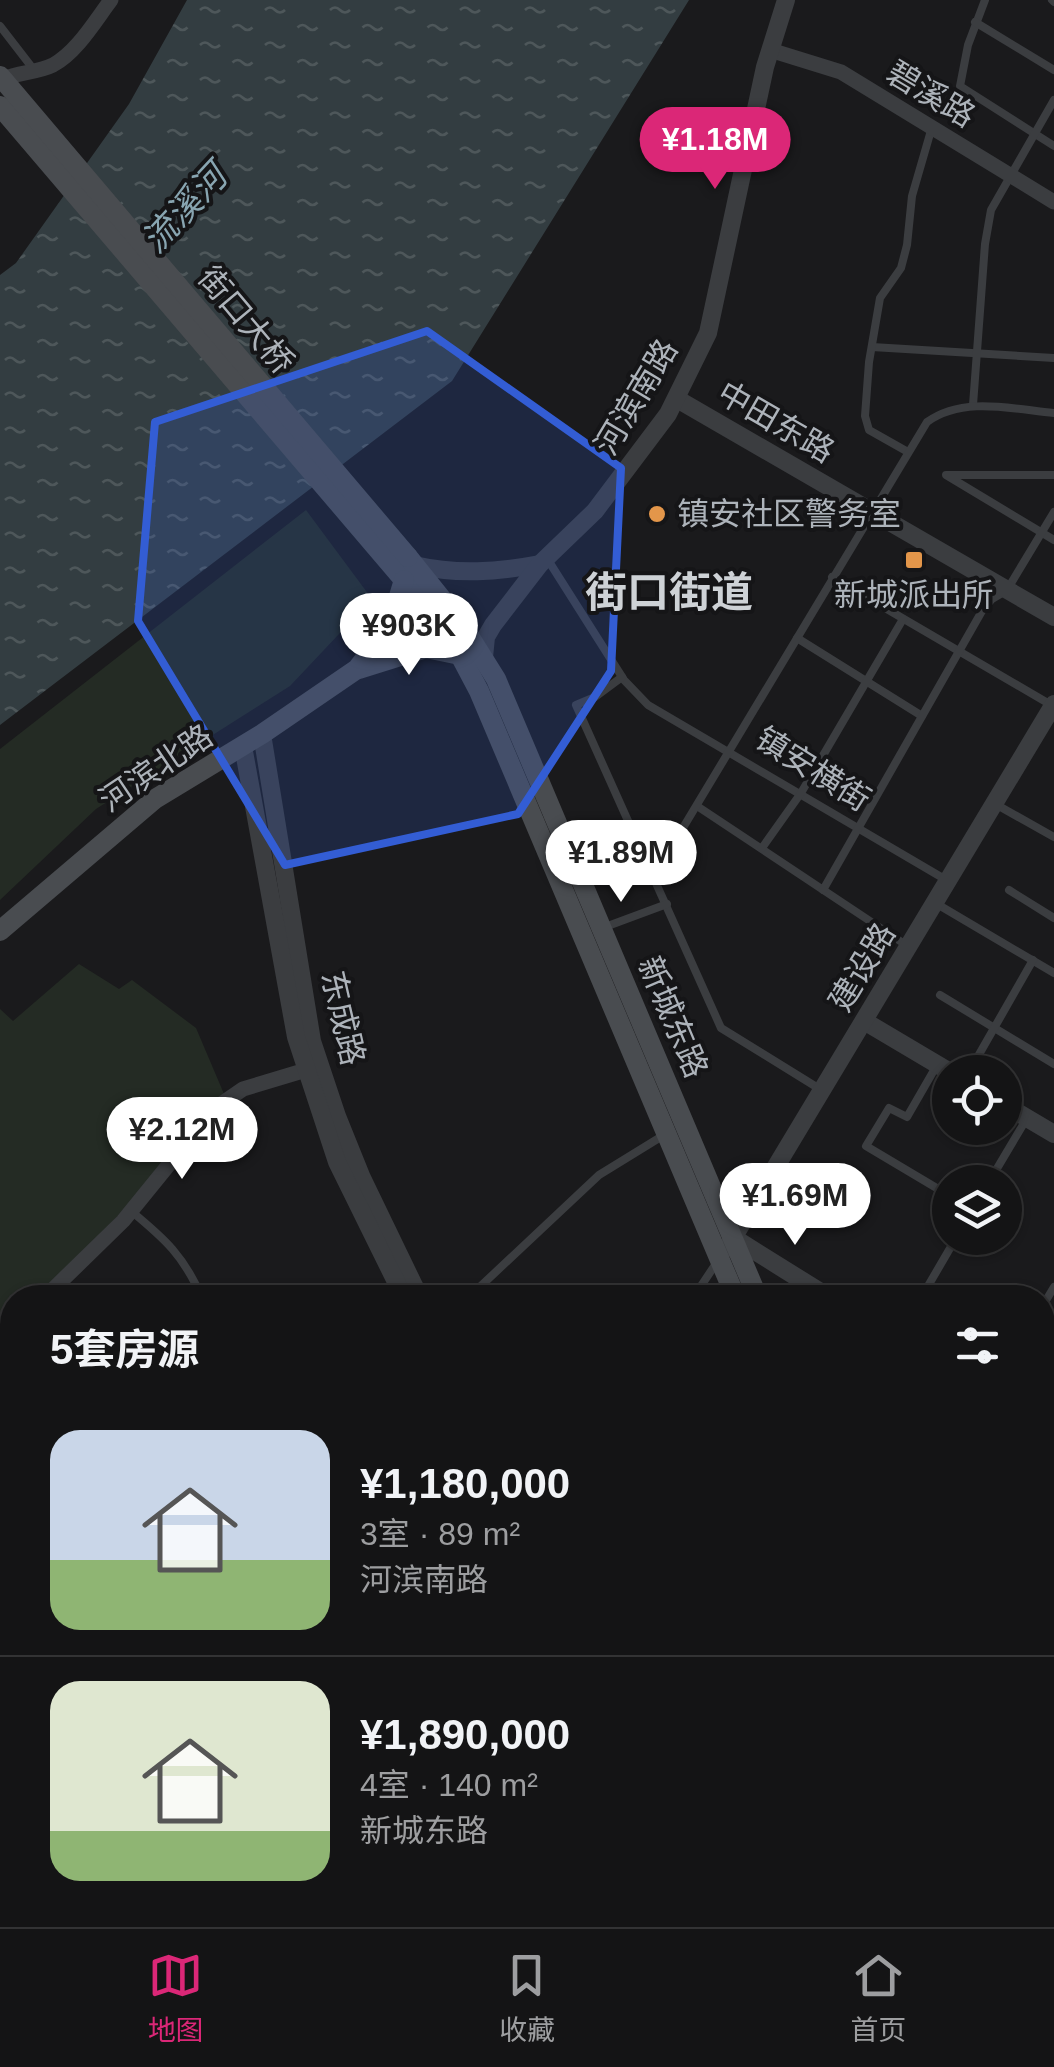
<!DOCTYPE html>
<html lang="zh">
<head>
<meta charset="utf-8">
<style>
	:root { --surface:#141415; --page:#212122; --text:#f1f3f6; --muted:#9d9ea0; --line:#333334; --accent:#db2777 }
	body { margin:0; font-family:Helvetica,"Noto Sans SC",sans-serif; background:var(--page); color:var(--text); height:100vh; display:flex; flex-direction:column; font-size:38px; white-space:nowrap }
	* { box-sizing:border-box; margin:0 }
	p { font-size:32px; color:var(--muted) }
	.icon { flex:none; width:55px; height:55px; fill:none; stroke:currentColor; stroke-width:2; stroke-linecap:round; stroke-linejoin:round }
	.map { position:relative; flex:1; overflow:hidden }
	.drawer { position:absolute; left:0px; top:1285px; width:1055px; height:642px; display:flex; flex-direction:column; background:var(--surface); border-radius:40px 40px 0 0; box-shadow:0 2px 8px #0004,0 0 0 2px var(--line) }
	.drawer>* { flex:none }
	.buttons { position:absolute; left:932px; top:1055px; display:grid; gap:20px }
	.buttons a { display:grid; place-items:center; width:90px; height:90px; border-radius:50%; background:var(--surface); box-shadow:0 2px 8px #0004,0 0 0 2px var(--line); font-size:50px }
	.price { position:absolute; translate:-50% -85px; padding:0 22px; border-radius:35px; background:#fff; color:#222; font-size:32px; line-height:65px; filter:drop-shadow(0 2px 5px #0008) }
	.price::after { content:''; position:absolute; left:50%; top:60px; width:30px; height:22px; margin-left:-15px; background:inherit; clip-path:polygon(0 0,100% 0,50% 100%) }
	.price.current { background:var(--accent); color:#fff }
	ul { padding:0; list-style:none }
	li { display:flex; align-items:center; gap:30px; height:250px; padding:0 50px }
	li+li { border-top:2px solid var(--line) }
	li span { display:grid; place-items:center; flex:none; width:280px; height:200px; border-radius:30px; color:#555 }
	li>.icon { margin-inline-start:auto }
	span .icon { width:120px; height:120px; fill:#fffc; stroke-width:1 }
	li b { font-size:42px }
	h2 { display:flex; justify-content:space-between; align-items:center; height:120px; padding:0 50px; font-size:42px }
	.tab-bar { display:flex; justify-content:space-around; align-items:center; height:140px; border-top:2px solid var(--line); background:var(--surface); font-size:28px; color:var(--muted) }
	.tab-bar a { display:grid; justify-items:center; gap:5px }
	.tab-bar .current { color:var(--accent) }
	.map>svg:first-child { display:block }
	.park { fill:#242b24 }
	.water { fill:url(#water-ripples) }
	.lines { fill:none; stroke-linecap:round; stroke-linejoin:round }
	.service { stroke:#3b3d40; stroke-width:8 }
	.minor { stroke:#3b3d40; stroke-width:15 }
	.tertiary { stroke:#3b3d40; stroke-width:18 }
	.secondary { stroke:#494c50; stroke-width:20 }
	.secondary-bridge { stroke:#494c50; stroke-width:20 }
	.marked { fill:#335dd4; fill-opacity:0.2; stroke:#335dd4; stroke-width:8; stroke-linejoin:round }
	.poi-dot { fill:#e3964a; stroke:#151517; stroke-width:4 }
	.labels { text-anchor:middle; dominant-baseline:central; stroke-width:8; stroke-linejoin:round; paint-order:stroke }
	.street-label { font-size:32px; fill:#adb3ba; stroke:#151517 }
	.poi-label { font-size:32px; fill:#adb3ba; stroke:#151517; text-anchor:start }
	.water-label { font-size:35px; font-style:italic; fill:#88a5b1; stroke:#151517 }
	.district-label { font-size:42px; font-weight:bold; fill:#ced2d6; stroke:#151517 }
</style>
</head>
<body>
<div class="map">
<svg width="1054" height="1927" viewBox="0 0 1054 1927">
	<defs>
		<pattern id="water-ripples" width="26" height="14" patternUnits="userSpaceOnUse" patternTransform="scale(2.5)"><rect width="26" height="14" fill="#333d41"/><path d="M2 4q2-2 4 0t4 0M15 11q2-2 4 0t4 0" fill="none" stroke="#4e575a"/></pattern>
	</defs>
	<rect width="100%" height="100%" fill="#1a1a1c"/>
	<g class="park">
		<path d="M306 510 372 599 290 686 96 809 0 900V749Z"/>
		<path d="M79 964 119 989 132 980 196 1028 227 1101 193 1133 44 1297 12 1298V1324L0 1335V1009L13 1021Z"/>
	</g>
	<path class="water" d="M187 0H689L452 381 0 725V275L16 263 129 104Z"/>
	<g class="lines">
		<g class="service">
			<path d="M985 0 968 45 960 86 1054 146"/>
			<path d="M1052 0 1054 2"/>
			<path d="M975 22 1054 70"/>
			<path d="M0 26 34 70"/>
			<path d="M872 347 1054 358"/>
			<path d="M973 405 985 244 991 210 1054 100"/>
			<path d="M908 452 869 430 865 416 869 362 880 298 901 268 907 245 912 196 932 127"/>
			<path d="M1054 475H946L1054 540"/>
			<path d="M548 560 624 680 648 705 948 881"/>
			<path d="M832 577 1053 706"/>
			<path d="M797 638 922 716"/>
			<path d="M622 677 595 697 576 705 721 1028 823 1091"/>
			<path d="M997 805 1054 837"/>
			<path d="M697 806 909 947"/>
			<path d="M762 848 801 793 903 619"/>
			<path d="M654 876 927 422C963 396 1012 409 1054 413"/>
			<path d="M823 890 982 611 992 599 1007 590 1054 512"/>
			<path d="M1009 890 1054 918"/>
			<path d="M937 904 1054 973"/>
			<path d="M605 927 667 904"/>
			<path d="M940 995 1054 1064"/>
			<path d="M937 1065 907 1117 889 1108 866 1146 950 1196"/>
			<path d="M969 1072 1033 960"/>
			<path d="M989 1182 1027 1118"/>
			<path d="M131 1211C165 1239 184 1256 202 1298"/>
			<path d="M468 1298 599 1175 664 1135"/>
			<path d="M693 1298 717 1262"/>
			<path d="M921 1298 956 1238"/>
			<path d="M1042 1307 1054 1287"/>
			<path d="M0 1512 12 1504"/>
			<path d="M1042 1812 1054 1793"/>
			<path d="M714 1927 720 1915"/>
		</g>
		<g class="minor">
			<path d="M770 50 841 72 1054 202"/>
			<path d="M0 80C17 72 37 73 53 65 77 52 95 21 111 0"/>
			<path d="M44 1298 123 1221 214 1109 243 1089 316 1067"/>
			<path d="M0 1335 12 1324"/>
			<path d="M320 1927 331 1915"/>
		</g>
		<g class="tertiary">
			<path d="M677 399 1054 617"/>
			<path d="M414 565C458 575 497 572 540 564"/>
			<path d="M484 657 486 637 493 625 540 564 595 511 668 414 708 333 765 67 786 0"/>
			<path d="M262 734 312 1041 337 1116 362 1178 420 1298"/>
			<path d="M243 746 296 1037 337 1162 404 1298"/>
			<path d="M864 1021 950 1072"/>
			<path d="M1005 1105 1054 1134"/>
			<path d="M734 1238 830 1298"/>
			<path d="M727 1248 1054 704"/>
			<path d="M1042 1424 1054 1430"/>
			<path d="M0 1547 12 1558"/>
			<path d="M1042 1580 1054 1560"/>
			<path d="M1042 1615 1054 1596"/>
			<path d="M0 1844 12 1833"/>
			<path d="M304 1915 317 1927"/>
		</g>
		<g class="secondary">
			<path d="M0 106 404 580 460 655 479 691 736 1298"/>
			<path d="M408 557 461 623 496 679 758 1298"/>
			<path d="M359 669 426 648 460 655"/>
			<path d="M0 931 155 799 262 734 357 669 390 626 404 580"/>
			<path d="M1042 1815 1054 1822"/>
			<path d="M1042 1843 1054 1851"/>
		</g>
		<path class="secondary-bridge" d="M0 76 408 557"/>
	</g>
	<path class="marked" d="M427 331 621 468 611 671 518 814 285 865 138 621 155 422Z"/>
	<g class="poi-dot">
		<circle cx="657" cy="514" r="10"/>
		<rect x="904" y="550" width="20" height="20" rx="5"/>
	</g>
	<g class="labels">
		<g class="street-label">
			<text transform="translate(931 94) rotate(31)">碧溪路</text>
			<text transform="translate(246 320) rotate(50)">街口大桥</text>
			<text transform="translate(636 397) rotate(-59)">河滨南路</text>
			<text transform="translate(776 422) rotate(30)">中田东路</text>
			<text transform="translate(156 768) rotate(-34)">河滨北路</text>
			<text transform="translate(813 769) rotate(32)">镇安横街</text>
			<text transform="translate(862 967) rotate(-59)">建设路</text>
			<text transform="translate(673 1017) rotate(67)">新城东路</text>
			<text transform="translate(343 1018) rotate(77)">东成路</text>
		</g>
		<g class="poi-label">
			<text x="677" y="514">镇安社区警务室</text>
			<text x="914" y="595" text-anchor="middle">新城派出所</text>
		</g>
		<g class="water-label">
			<text transform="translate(184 208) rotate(-47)">流溪河</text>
		</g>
		<g class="district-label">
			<text x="669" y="592">街口街道</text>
		</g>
	</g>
</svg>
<div class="buttons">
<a><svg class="icon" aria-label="locate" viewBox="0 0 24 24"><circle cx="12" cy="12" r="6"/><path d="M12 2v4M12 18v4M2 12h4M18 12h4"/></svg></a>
<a><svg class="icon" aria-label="layers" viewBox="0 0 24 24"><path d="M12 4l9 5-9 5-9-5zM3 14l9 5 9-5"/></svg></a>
</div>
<b class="price current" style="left:715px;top:192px">¥1.18M</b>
<b class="price" style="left:409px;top:678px">¥903K</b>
<b class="price" style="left:621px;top:905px">¥1.89M</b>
<b class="price" style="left:182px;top:1182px">¥2.12M</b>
<b class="price" style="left:795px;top:1248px">¥1.69M</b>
<section class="drawer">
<h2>5套房源<svg class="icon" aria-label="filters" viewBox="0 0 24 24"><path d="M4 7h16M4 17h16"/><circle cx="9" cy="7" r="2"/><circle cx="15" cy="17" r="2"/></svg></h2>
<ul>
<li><span style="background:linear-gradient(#c9d6e8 65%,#8fb573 0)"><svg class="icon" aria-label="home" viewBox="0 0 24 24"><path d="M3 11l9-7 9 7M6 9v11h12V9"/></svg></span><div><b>¥1,180,000</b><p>3室 · 89 m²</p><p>河滨南路</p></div></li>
<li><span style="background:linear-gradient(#dfe7d0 75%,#8fb573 0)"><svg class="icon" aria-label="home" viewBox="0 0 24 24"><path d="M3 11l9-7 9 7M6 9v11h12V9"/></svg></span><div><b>¥1,890,000</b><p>4室 · 140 m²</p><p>新城东路</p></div></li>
</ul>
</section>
</div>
<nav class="tab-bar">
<a class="current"><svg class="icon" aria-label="map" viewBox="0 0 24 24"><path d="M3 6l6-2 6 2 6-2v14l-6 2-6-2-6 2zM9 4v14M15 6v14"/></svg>地图</a>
<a><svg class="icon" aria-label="saved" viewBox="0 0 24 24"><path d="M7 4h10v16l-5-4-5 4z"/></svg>收藏</a>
<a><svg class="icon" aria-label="home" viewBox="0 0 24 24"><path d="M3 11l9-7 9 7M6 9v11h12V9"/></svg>首页</a>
</nav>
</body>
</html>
